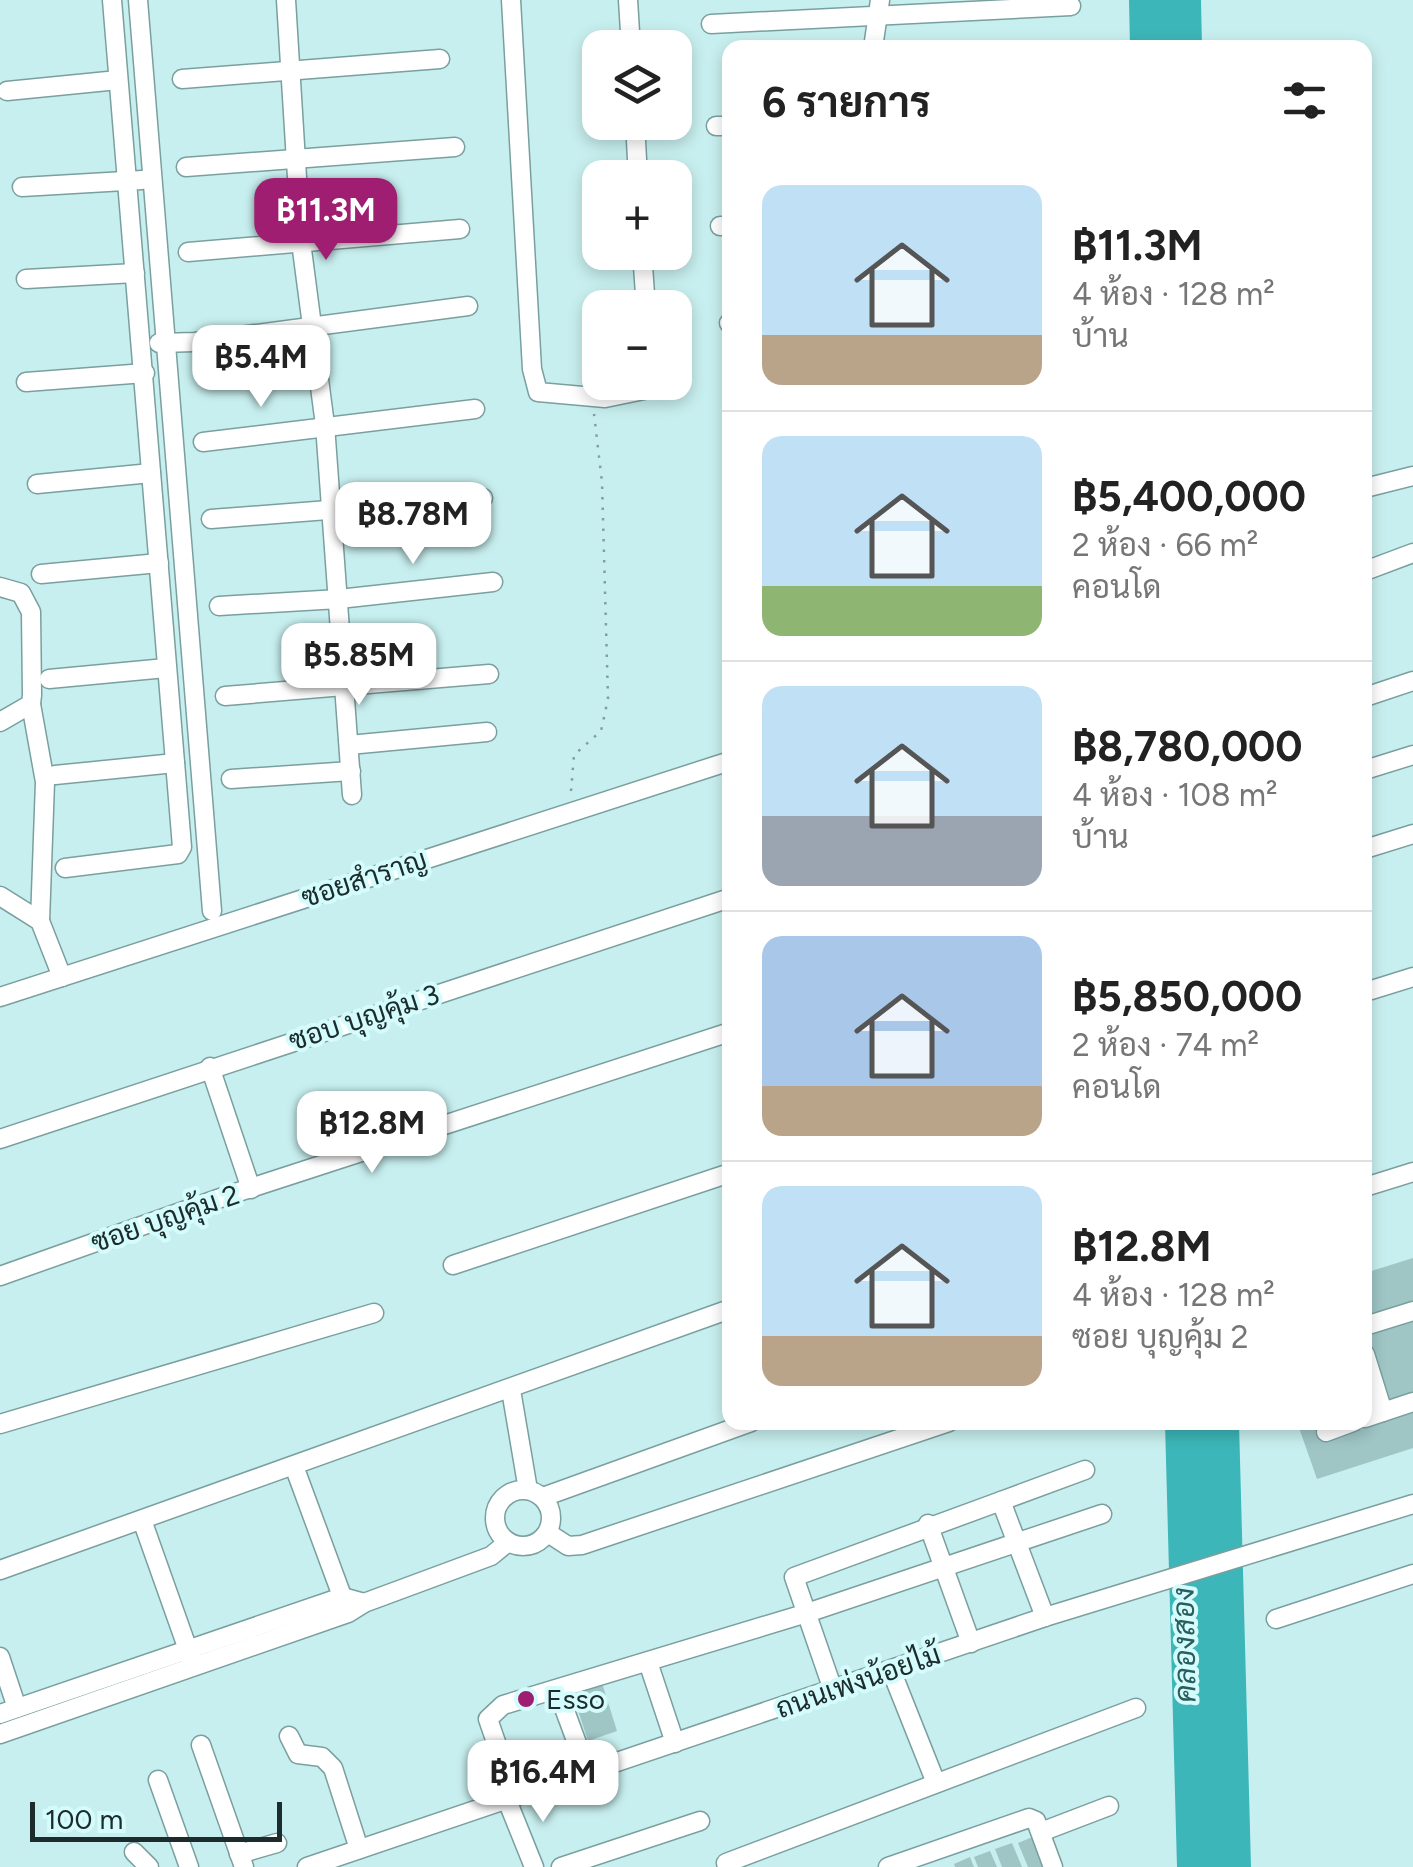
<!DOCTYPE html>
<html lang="th">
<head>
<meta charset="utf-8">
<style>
	:root { --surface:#fff; --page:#f6f6f6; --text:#222; --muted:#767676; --line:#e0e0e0; --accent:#9f1e71 }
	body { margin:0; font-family:Figtree,Sarabun,sans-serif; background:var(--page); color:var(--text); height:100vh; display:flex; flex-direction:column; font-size:38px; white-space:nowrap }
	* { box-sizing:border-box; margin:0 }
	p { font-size:32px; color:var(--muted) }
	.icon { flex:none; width:55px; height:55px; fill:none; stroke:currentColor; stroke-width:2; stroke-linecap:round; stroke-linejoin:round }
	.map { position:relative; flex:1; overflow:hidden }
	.drawer { position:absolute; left:722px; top:40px; width:650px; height:1390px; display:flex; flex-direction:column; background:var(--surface); border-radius:20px; box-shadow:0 5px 15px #0003 }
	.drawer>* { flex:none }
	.controls { position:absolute; left:582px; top:30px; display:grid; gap:20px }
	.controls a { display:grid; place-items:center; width:110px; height:110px; border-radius:20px; background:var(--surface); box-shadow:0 5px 15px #0003; font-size:50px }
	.scale { position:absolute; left:30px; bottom:25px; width:252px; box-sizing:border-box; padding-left:10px; border:5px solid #1c2b2b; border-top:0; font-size:28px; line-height:35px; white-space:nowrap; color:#1c2b2b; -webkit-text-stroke:8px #d5fcfc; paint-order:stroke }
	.price { position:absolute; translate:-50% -85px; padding:0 22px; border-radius:20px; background:#fff; color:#222; font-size:32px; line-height:65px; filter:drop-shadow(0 2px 5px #0008) }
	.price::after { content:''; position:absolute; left:50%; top:60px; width:30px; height:22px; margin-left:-15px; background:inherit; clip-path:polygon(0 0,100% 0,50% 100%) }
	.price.current { background:var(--accent); color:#fff }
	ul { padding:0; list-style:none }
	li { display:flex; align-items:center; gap:30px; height:250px; padding:0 40px }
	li+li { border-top:2px solid var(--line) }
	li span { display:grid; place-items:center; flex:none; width:280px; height:200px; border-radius:20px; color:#555 }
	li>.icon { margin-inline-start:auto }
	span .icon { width:120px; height:120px; fill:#fffc; stroke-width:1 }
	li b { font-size:42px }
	h2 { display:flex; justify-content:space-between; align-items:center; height:120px; padding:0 40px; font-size:42px }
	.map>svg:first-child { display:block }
	.water { fill:#3cb6b8 }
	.building { fill:#9fc5c5 }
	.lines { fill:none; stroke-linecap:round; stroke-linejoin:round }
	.minor-casing { stroke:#7a9f9f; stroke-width:21 }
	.path { stroke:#829f9f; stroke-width:2.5; stroke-dasharray:2.5 8; stroke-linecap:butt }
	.minor { stroke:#fff; stroke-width:18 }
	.poi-dot { fill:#9f1e71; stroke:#d5fcfc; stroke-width:4 }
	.labels { text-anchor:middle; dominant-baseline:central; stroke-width:8; stroke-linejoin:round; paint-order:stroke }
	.street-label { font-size:28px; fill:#1c2b2b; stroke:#d5fcfc }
	.poi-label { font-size:28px; fill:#1c2b2b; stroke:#d5fcfc; text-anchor:start }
	.water-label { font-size:30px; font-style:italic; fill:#2a5d5d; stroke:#d5fcfc }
</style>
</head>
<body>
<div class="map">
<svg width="1413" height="1867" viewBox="0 0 1413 1867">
	<rect width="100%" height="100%" fill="#c8efef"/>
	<g class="water">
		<path d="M1129 0H1201L1202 47H1130Z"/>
		<path d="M1165 1423H1239L1251 1867H1177Z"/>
	</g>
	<g class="building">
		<path d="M1413 1258V1448L1317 1479 1297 1422H1365V1273Z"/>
		<path d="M601 1680 617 1731 588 1741 571 1689Z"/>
		<path d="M1035 1836 1047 1867H1028L1018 1843Z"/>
		<path d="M1012 1843 1022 1867H1002L995 1849Z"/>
		<path d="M990 1851 997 1867H978L974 1857Z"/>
		<path d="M970 1857 974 1867H955L954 1864Z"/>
	</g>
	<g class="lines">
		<g class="minor-casing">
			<g id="minor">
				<path d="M138 0 212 911"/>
				<path d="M286 0 301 242 325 425 352 795"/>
				<path d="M511 0 532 369 538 392 605 398 644 390 648 382"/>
				<path d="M628 0 631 48"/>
				<path d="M711 24 1071 6"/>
				<path d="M873 48 880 0"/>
				<path d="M182 79 440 59"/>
				<path d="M7 91 118 80"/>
				<path d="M635 122 638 178"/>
				<path d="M716 126H730"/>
				<path d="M186 167 455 147"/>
				<path d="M22 187 142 180"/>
				<path d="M720 226H730"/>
				<path d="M188 252 460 229"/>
				<path d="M642 252 646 308"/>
				<path d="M26 279 135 273"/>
				<path d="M729 323H730"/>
				<path d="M159 343 195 342 468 306"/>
				<path d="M26 382 145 373"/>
				<path d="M203 442 475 409"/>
				<path d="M37 484 151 473"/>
				<path d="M1365 488 1413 476"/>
				<path d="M211 519 483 498"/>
				<path d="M1365 571 1413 553"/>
				<path d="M41 574 159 563"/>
				<path d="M0 587 21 593 31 612 32 695 31 704 0 722"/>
				<path d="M219 606 339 599 493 582"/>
				<path d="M49 679 166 668"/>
				<path d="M225 696 489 674"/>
				<path d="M1365 697 1413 681"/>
				<path d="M31 704 45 782 40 921"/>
				<path d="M349 745 487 732"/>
				<path d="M1365 770 1413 755"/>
				<path d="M55 775 175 763"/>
				<path d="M231 779 351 771"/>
				<path d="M1365 849 1413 834"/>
				<path d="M65 868 178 854 182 847 112 0"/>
				<path d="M0 896 40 921 62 977"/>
				<path d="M1365 992 1413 977"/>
				<path d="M0 997 730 761"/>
				<path d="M210 1067 251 1189"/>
				<path d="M0 1139 730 898"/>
				<path d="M1365 1187 1413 1172"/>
				<path d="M453 1265 730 1173"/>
				<path d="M0 1276 226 1196 730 1032"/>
				<path d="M1365 1326 1413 1311"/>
				<path d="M1365 1354 1383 1412"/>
				<path d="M511 1390 528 1490"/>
				<path d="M1365 1418 1413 1402"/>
				<path d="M0 1424 374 1313"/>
				<path d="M1326 1432 1353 1422"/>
				<path d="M294 1466 346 1607"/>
				<circle cx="523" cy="1518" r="28"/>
				<path d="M543 1497 751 1422"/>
				<path d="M1001 1501 1085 1470"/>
				<path d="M142 1520 192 1661"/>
				<path d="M928 1524 971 1643"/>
				<path d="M548 1533 568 1546 582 1545 949 1422"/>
				<path d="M0 1570 730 1309"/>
				<path d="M1276 1619 1413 1574"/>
				<path d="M0 1657 17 1708"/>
				<path d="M648 1662 675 1743"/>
				<path d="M891 1670 936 1783"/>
				<path d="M557 1689 588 1773"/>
				<path d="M833 1690 794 1577 1001 1501 1045 1617"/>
				<path d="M0 1714 342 1597 364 1603"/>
				<path d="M0 1734 348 1613 364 1603 491 1556 508 1542"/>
				<path d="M289 1736 298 1754 322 1757 333 1768 359 1849"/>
				<path d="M201 1745 244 1867"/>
				<path d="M508 1778 580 1752"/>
				<path d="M158 1780 189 1867"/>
				<path d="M515 1797 488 1719 503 1705 807 1613 1102 1514"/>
				<path d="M507 1800 534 1867"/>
				<path d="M1041 1832 1109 1806"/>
				<path d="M134 1852 149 1867"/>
				<path d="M239 1854 277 1843"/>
				<path d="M726 1863 1136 1708"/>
				<path d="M307 1867 1045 1617 1413 1504"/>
				<path d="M561 1867 700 1821"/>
				<path d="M888 1867 1029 1818 1036 1821 1053 1867"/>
			</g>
		</g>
		<path class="path" d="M571 791 574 755 601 731 608 699 602 482 594 414"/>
		<use href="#minor" class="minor"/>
	</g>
	<circle class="poi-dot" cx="526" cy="1699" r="10"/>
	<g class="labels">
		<g class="street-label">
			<text transform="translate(364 878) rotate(-18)">ซอยสำราญ</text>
			<text transform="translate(364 1017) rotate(-18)">ซอบ บุญคุ้ม 3</text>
			<text transform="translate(165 1218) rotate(-19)">ซอย บุญคุ้ม 2</text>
			<text transform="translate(858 1681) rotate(-19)">ถนนเพ่งน้อยไม้</text>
		</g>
		<g class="poi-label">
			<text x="546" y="1699">Esso</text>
		</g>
		<g class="water-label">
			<text transform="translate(1184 1645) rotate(-91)">คลองสอง</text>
		</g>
	</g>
</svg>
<div class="controls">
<a><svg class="icon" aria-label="layers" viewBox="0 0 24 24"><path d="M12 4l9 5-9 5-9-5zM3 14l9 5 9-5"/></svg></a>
<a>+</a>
<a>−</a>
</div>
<div class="scale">100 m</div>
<b class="price current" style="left:326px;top:263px">฿11.3M</b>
<b class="price" style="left:261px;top:410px">฿5.4M</b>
<b class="price" style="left:413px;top:567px">฿8.78M</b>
<b class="price" style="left:359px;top:708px">฿5.85M</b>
<b class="price" style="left:372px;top:1176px">฿12.8M</b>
<b class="price" style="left:543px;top:1825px">฿16.4M</b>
<section class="drawer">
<h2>6 รายการ<svg class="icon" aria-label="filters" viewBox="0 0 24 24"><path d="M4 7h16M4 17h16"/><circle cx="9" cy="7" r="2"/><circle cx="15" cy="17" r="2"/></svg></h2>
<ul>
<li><span style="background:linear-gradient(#bfe0f5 75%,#b9a48a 0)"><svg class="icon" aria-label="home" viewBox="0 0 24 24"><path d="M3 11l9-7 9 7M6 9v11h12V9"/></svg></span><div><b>฿11.3M</b><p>4 ห้อง · 128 m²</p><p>บ้าน</p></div></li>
<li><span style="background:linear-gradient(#bfe0f5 75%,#8fb573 0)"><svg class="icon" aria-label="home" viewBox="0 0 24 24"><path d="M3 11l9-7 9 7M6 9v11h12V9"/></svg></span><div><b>฿5,400,000</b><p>2 ห้อง · 66 m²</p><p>คอนโด</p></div></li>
<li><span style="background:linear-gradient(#bfe0f5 65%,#9aa5b1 0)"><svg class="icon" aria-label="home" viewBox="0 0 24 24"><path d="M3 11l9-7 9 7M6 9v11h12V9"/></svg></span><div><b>฿8,780,000</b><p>4 ห้อง · 108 m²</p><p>บ้าน</p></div></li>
<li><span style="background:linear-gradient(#a9c7e8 75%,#b9a48a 0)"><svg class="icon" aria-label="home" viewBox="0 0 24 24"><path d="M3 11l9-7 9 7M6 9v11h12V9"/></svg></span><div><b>฿5,850,000</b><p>2 ห้อง · 74 m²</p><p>คอนโด</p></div></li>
<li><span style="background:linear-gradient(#bfe0f5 75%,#b9a48a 0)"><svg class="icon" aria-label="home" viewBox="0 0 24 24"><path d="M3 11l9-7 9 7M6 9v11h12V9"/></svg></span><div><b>฿12.8M</b><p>4 ห้อง · 128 m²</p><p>ซอย บุญคุ้ม 2</p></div></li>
</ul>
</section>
</div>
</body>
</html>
